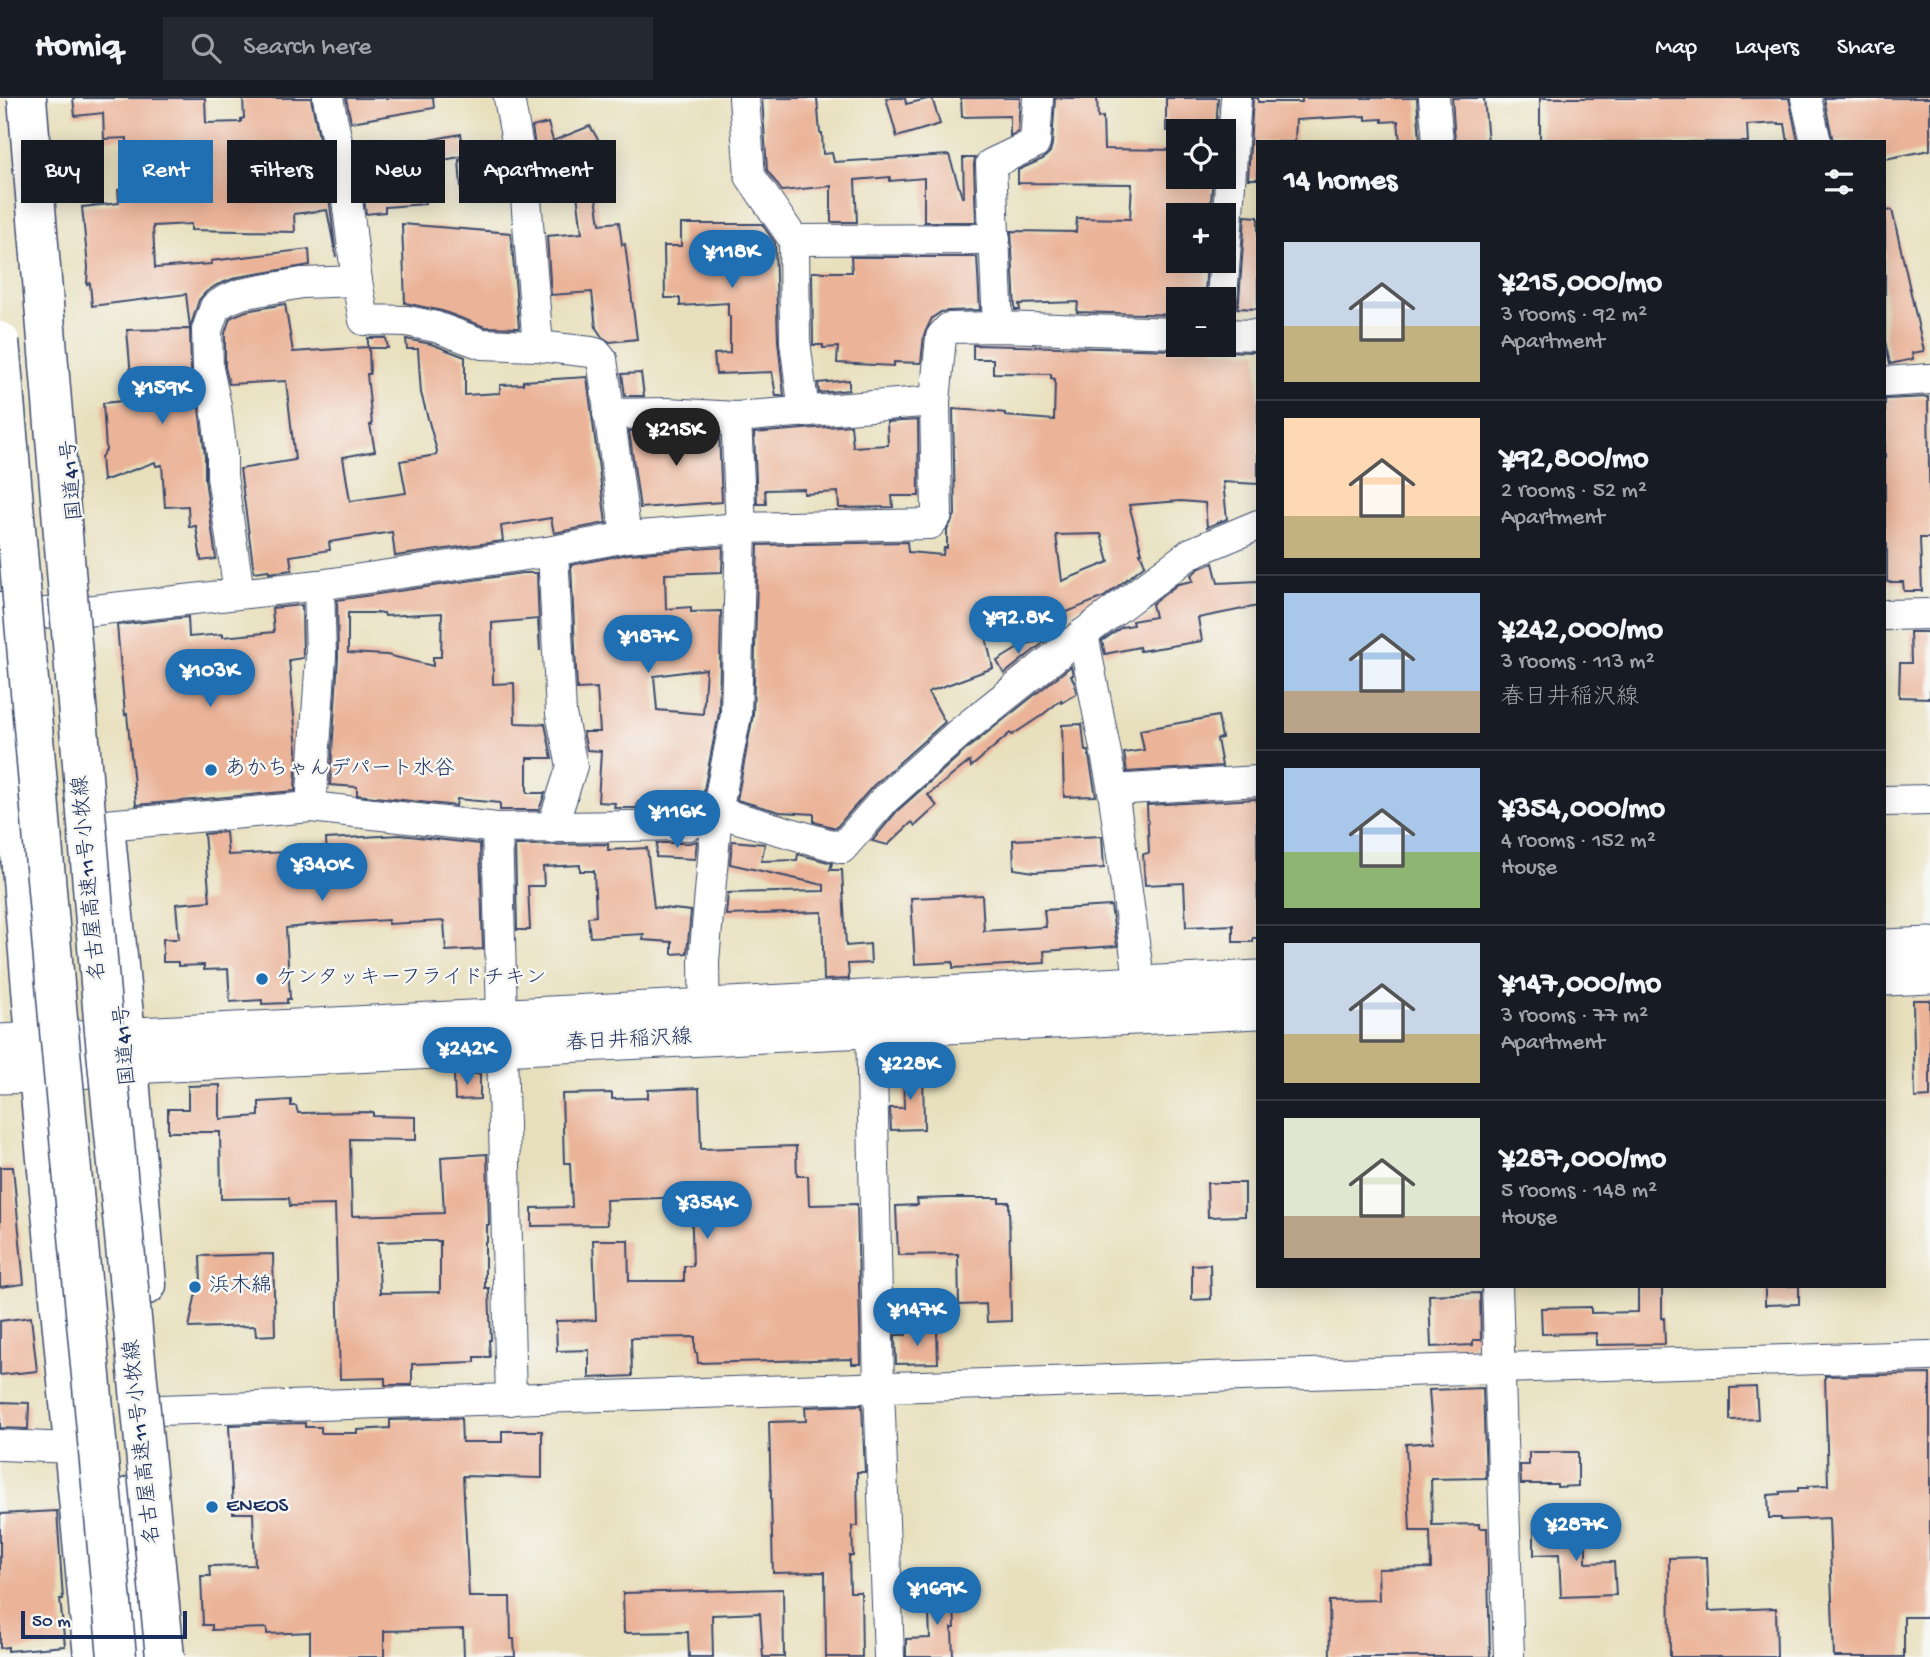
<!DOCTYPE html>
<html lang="en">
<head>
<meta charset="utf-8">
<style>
	:root { --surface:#171b24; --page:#242831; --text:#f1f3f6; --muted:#9ea1a6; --line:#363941; --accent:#1f6fb2 }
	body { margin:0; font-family:"Gochi Hand","Klee One",sans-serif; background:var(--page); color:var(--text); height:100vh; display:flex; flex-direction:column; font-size:26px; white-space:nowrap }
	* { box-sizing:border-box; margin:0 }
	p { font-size:23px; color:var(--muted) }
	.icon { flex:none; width:38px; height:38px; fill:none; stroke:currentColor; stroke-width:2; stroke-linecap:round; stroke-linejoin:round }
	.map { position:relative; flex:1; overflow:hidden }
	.details { position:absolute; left:1256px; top:42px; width:630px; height:1148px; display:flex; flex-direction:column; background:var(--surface); border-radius:0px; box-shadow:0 4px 18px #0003 }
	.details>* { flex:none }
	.hud { position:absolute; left:21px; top:42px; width:665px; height:63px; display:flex; gap:14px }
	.fabs { position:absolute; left:1166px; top:21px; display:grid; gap:14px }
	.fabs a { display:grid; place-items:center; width:70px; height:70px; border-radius:0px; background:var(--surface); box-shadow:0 4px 18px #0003; font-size:35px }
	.scale { position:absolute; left:21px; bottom:18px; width:166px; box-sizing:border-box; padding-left:7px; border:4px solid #1b2f5e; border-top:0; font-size:19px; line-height:24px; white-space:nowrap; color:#1b2f5e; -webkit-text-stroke:5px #f6f6f2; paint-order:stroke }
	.price { position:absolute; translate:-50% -60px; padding:0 16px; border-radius:24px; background:var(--accent); color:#fff; font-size:23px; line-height:46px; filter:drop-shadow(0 2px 4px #0008) }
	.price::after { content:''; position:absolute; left:50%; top:42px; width:21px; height:16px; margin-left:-10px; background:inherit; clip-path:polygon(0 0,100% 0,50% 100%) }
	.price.on { background:#222; color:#fff }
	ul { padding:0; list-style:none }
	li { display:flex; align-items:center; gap:21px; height:175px; padding:0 28px }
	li+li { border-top:2px solid var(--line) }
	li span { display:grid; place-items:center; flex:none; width:196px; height:140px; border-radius:0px; color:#555 }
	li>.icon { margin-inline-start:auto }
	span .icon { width:84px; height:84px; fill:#fffc; stroke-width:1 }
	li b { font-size:30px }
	h2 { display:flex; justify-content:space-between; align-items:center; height:84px; padding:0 28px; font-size:30px }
	.tag { padding:0 24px; border-radius:0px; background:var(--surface); box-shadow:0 4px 18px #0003; font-size:24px; line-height:63px }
	.tag.on { background:var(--accent); color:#fff }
	header { display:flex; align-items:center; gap:42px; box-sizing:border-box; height:98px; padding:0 35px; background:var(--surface); border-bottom:2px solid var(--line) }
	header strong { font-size:33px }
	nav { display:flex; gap:38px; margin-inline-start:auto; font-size:24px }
	.search { width:490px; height:63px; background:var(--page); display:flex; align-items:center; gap:18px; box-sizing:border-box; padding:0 24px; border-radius:0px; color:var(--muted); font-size:26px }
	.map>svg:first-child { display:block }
	.building { fill:#ebb499; fill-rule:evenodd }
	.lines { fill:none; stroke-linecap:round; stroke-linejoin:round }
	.minor-casing { stroke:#3a4a6c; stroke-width:32 }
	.major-casing { stroke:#3a4a6c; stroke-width:39 }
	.highway-casing { stroke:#3a4a6c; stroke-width:41 }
	.minor { stroke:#fff; stroke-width:30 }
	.major { stroke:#fff; stroke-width:37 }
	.highway { stroke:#fff; stroke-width:38 }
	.highway-bridge-casing { stroke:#3a4a6c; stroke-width:41; stroke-linecap:butt }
	.highway-bridge { stroke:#fff; stroke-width:38 }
	.poi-dot { fill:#1f6fb2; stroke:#f6f6f2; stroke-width:2.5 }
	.labels { text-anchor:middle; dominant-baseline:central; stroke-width:5; stroke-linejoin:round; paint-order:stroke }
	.street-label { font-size:21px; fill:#1b2f5e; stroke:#f6f6f2 }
	.poi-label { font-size:21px; fill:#1b2f5e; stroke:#f6f6f2; text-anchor:start }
</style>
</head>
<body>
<header>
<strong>Homiq</strong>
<div class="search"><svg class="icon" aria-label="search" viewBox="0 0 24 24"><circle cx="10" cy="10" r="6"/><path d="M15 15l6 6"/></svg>Search here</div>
<nav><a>Map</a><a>Layers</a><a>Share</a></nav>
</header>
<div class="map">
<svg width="1930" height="1559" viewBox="0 0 1930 1559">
	<rect width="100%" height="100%" fill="#f6f6f2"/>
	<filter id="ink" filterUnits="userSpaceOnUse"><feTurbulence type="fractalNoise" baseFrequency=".0143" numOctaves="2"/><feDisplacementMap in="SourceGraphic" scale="14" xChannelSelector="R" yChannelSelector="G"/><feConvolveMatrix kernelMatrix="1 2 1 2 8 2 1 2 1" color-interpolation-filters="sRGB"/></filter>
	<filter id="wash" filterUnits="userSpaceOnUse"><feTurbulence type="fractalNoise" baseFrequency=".00686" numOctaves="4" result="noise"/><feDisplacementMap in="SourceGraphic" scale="28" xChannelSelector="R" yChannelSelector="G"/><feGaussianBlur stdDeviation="1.57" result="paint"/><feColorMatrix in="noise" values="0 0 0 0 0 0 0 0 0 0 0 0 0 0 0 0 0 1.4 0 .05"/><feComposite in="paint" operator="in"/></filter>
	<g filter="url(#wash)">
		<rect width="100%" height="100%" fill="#e8e0bd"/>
		<g id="blocks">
			<g class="building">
				<path d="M73 0H205L206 25 241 24V21L244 20 243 0H311L327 80 336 159 327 112 294 116 295 134 191 132V126L153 128 155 170 211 166V163L309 151 310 167 238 179 217 187 206 194 199 202 190 230 186 196 92 208 90 185 87 186 88 169 82 109 119 105 118 92 128 91 127 40 104 41 103 15 75 18Z"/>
				<path d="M346 0H433L434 10 351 24Z"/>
				<path d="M762 0H817L820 35H822L823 56 832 55 834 64 949 57 962 99H964L963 60H975L974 67 976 124H924V80L890 83V79L855 82 857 124H831V88L782 93 767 72Z"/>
				<path d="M886 0H905L906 6 932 0 940 26 897 39Z"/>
				<path d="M961 0H1020L1018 34 1010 38V18L962 19Z"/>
				<path d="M1055 0H1097L1098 20 1103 19 1104 51 1178 52V79H1213L1210 117H1178V163H1207L1205 197 1178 195V217L1077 214 1078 204 1019 206 1020 212H1015L1011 133 1076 134 1077 120 1130 121 1132 86 1018 85V72L1043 61 1050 54 1052 46Z"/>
				<path d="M1166 0H1218L1216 33H1166Z"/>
				<path d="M1253 0H1258V4H1302V0H1417L1420 44H1400L1398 23 1382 24V21L1366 22V18L1296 22 1295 44H1258V81H1248Z"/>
				<path d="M1452 0H1484L1488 44H1455Z"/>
				<path d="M1540 0H1789L1798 44H1788L1785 26H1779V25L1747 27 1748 44H1540Z"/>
				<path d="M1824 0H1930V52L1885 61V44H1833Z"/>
				<path d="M548 25 553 43 590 28 599 43 589 47 593 92H595L600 126 619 124 622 147 625 146 637 241 610 244 602 239 596 230 592 194 551 197 547 138 582 135 577 96 543 98 532 29Z"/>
				<path d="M461 36 465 58 422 66 425 106 385 109V114L366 116 360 68 400 63 398 48Z"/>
				<path d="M502 58 508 100 462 103 459 62H499V59Z"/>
				<path d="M1892 112 1924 253 1912 255 1913 261 1890 266 1885 243V113Z"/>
				<path d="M1245 118 1258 119V211L1237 210 1239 202Z"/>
				<path d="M402 126 511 135 519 230 485 229 442 213 405 205Z"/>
				<path d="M681 126H762L775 145 778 243 784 298H776L772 274 716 276 714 256 730 255V218H728V205L680 208V200H665L664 148H681Z"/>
				<path d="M851 159H977L980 212 948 213 941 214 932 220 924 237 921 265 894 264V268L837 265 838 249 823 250V247H813L812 174H852Z"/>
				<path d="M285 206 293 254 368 249V240H386L388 250H369L370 276H367L372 327H370L375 353 343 359 350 403 406 395 400 363 436 357 437 353 421 295 418 251H407L406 241 431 246 465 259V297L500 295V287L523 286V283L587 279 606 425 554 435 551 420 501 428 503 443 395 458 392 434 329 444 330 452 290 458 292 472 269 475V472L254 474 240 371 295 362 286 283 229 286 225 269V235L230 220 234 218 246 213Z"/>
				<path d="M190 231 191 272 199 311 205 357V381L216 461 201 463 196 428 189 429 188 408 165 409 162 367 156 368 155 364 103 383 101 359 106 352 103 305 133 302 127 232Z"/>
				<path d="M973 247 1177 252 1186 251 1190 247H1210L1214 251 1222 253 1258 254V386L1223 384 1227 421 1207 429 1205 405 1181 403 1129 407 1142 455H1140L1145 467 1104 499 1023 532 1017 513 979 508 993 570 928 594 945 624 873 688 836 730 814 724V716L780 714 737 702 753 617 758 447 907 444 908 454 943 457 944 450H947V432L955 417 953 311 997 314 1005 315V318L1054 322 1055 281 1051 280V276L993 275V261H973ZM1101 436 1109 464 1062 483 1056 437Z"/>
				<path d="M641 275 644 298H625L622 276Z"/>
				<path d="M849 282V292L819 295 818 285Z"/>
				<path d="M1928 299 1930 440H1920L1922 493H1904L1903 484H1887V446H1885V301Z"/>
				<path d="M918 322 919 398H892L893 409 839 410 838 394 804 396V391L765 392 766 406H757L754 335 851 327 853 349 888 347 887 324Z"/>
				<path d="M667 332 719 336 722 404 640 410 629 333Z"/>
				<path d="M723 449 722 474 665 476 666 511 691 509V514L721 513 719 615 702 702 685 698V707L638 704 637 710H614L615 705 598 704 601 653 587 652 583 634H600L597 590 577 591 571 467 628 456ZM706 571 703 616 657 612 654 578Z"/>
				<path d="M1213 465 1218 485 1258 483V508L1198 520 1202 543 1140 553 1139 549 1105 556 1102 543 1122 529 1133 527 1132 523 1155 519 1152 506 1178 486 1193 483 1191 477 1200 470Z"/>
				<path d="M522 475H537L540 553 538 521 492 525 493 586 514 585 515 625 545 626 552 660H527V695H545L539 712H500V705L457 701 456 708 357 697V689L330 687 338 559 337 502ZM348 515H384L385 518 442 515 441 559H433V568L387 557 348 555Z"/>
				<path d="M302 507 303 560 289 562 297 651 295 693 136 707 127 616 125 617 117 527 188 519 189 539 223 536V539L274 534 272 510Z"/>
				<path d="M1910 534H1930V600L1899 599 1900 565H1911Z"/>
				<path d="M1047 542 1004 576 997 563 1025 546Z"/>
				<path d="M1071 568 1073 577 1071 578 1074 584 1077 595 1061 605V602L1041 618 1012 637 1010 635 971 669 970 663 928 697 937 708 915 728 912 724 888 747 872 743 897 713 969 649Z"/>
				<path d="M1218 618 1222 640 1217 641 1222 668 1127 674 1124 655 1144 652 1140 632Z"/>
				<path d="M1082 626 1085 653H1088L1096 698 1064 699 1062 627Z"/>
				<path d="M1257 701 1258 840H1253V844H1233V827L1186 829 1184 785 1145 787 1143 756 1149 755 1147 707Z"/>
				<path d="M226 734 228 757 288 754V759L324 757 327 756 326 741 400 737 480 746 483 851 446 853 444 823 388 826V822L305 827V828L286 830 290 901H287V905L262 906V902L230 904 228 871 204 872V867L178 868V864H163V841H179L176 806 210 803 204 736Z"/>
				<path d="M1102 738 1104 770 1034 774 1014 771 1013 742Z"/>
				<path d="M697 743 695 761 656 759 657 745H689Z"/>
				<path d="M732 743 765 746 761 763 797 762 798 756 832 765 830 772H842L846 848 870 846 871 865 848 866 849 881 824 882 822 814 726 817 728 795 824 793V787L730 766Z"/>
				<path d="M608 746V752L647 750 654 809 691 813 687 855 672 856V844L643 842 644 836 590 839 588 819 596 818 594 773H580V767L543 769 544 788H528L530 832H517L515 747Z"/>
				<path d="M982 797 984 833 1046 829 1044 812 1111 808 1117 848 1044 853 1045 865 953 870V864L915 866 911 800Z"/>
				<path d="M1913 902H1930V999L1915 1000Z"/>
				<path d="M923 969 924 1031 891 1032 890 1010H904L903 970Z"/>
				<path d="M454 976H480V1001L455 1002Z"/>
				<path d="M220 987V1021L259 1018V1004L291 1002V1008H296L298 1015 373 1014V1018L416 1019V1042L350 1041 352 1118 444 1115 441 1059 487 1056 489 1127H487V1144H485V1190H489L491 1242H489L490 1259H475V1264L412 1266V1287H385V1280L340 1281 335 1107 290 1108 289 1100 221 1101 220 1034H168V1011H188V988ZM408 1143H440V1194L380 1195 378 1144Z"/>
				<path d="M699 990 701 1051 796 1048 797 1078H808L809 1107 857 1106 861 1266H852V1261L698 1265 697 1255H695V1239L631 1240 632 1278 589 1280V1252L557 1253 556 1223 596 1222 593 1142H628L629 1183H684V1168H693L691 1099 606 1102 607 1127 532 1128V1110L572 1109 570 1065H564L562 996 612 995V1001L648 1000V992Z"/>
				<path d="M0 1069H13L24 1186 0 1189Z"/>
				<path d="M1207 1085H1245V1118L1208 1119Z"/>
				<path d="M951 1100H999V1104H1009L1011 1223 987 1224 986 1206 959 1207 958 1156 898 1157 896 1108 918 1107 917 1101Z"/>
				<path d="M273 1156 275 1237 256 1238 255 1228 189 1230 195 1199 201 1188 200 1158Z"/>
				<path d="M1210 1166 1211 1201 1192 1202V1167Z"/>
				<path d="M1638 1188H1662V1220H1664L1665 1246 1596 1247V1235L1542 1236 1541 1210 1591 1209V1215L1638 1214Z"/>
				<path d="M1765 1188H1799V1206L1765 1207Z"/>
				<path d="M1480 1195 1481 1242H1473V1247L1431 1249 1429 1197Z"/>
				<path d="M31 1219 37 1273 0 1277V1223Z"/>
				<path d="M906 1233H937L938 1265 896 1266 895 1237H906Z"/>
				<path d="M1930 1276V1519H1904V1559H1834L1829 1420 1781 1422V1420H1769L1768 1397 1780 1396V1394L1798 1393V1390H1808V1388L1828 1387 1825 1278Z"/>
				<path d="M1756 1289 1758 1321 1730 1322V1290Z"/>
				<path d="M1483 1290 1486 1380 1431 1381 1432 1427 1479 1426V1430H1487L1490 1559H1330L1329 1503 1379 1502 1378 1471 1431 1470 1430 1433H1410L1406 1346 1433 1344 1429 1292Z"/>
				<path d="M0 1304 29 1305 28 1331 0 1330Z"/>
				<path d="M862 1307 865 1374H857L858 1428H852L853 1458H849L850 1494H861L862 1559H826L825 1474 773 1475 769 1324 806 1323 805 1309Z"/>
				<path d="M461 1320 462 1344H502V1333H542V1380L463 1378 469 1499H510L511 1541H514L515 1559H464L463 1531 384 1533V1559H310V1534L267 1536V1530L212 1532V1527H203L201 1478H210L209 1468 255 1467 253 1415H233L229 1327 305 1325V1329H321V1335H357V1332L390 1330V1322Z"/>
				<path d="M1529 1354H1578V1388L1557 1389V1386H1521L1520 1367H1529Z"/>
				<path d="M57 1413 63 1501H60L65 1548 8 1553V1549L0 1550V1416Z"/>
				<path d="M1586 1430V1465L1614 1464 1616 1497 1561 1499 1559 1456 1534 1457V1431Z"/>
				<path d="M1707 1459 1709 1513 1776 1510 1777 1559H1670L1669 1460Z"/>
				<path d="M936 1488H953L955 1530H952L953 1559H906V1541L930 1540 928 1494H936Z"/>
				<path d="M783 1491 784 1559H763L760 1515 712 1517 713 1559H689L688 1534 624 1535 623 1495Z"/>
			</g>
		</g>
	</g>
	<g filter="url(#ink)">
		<use href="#blocks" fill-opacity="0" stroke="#3a4a6c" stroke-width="2"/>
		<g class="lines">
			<g class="minor-casing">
				<g id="minor">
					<path d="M328 0 344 77 357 183 364 222 407 223 436 229 482 246 538 248"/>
					<path d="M509 0 525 88 538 248 591 254 598 256 602 261 626 439"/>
					<path d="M744 0 750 78 794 142 795 243 804 314"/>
					<path d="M1434 0 1438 44"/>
					<path d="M1806 0 1816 44"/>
					<path d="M794 142 995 141"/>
					<path d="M1222 201 1236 0"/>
					<path d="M998 229 991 66 1035 45 1038 0"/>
					<path d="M1223 236 1258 237"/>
					<path d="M1885 284 1930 281"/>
					<path d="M608 316 667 315 736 319 935 303"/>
					<path d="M239 495 222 378V356L216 308 208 271 207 232 215 209 226 202 241 196 302 185 357 183"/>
					<path d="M2 517 86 513 319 487 553 453 626 439 741 430 930 426 937 417 935 303 941 239 949 230 998 229 1178 235"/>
					<path d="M1885 517 1930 516"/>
					<path d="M1083 536 1113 692 1140 888"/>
					<path d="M1113 692 1258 683"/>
					<path d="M1885 703 1930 702"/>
					<path d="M311 709 321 558 319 487"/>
					<path d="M105 727 311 709 497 730 689 727 717 714 842 750 885 701 958 636 1083 536 1191 455 1258 427"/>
					<path d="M497 730 502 920"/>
					<path d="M552 730 572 668 561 616 553 453"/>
					<path d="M871 930 879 1289 889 1559"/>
					<path d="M705 932 704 863 717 714 736 617 741 430 736 319"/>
					<path d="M502 950 511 1302"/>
					<path d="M1497 1188 1509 1559"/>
					<path d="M158 1312 1499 1270 1930 1258"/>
					<path d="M0 1347 72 1350"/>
				</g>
			</g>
			<g class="major-casing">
				<g id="major">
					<path d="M1885 850 1930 848"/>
					<path d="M1885 879 1930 877"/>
					<path d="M0 945 1258 881"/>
					<path d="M0 977 38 976 129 967 1258 912"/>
				</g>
			</g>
			<g class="highway-casing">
				<g id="highway">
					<path d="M0 513 38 976 93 1559"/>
					<path d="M106 738 129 967 147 1187"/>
					<path d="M131 1398 144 1559"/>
				</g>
			</g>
			<use href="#minor" class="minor"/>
			<use href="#major" class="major"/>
			<use href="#highway" class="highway"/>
			<g class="highway-bridge-casing">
				<g id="highway-bridge">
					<path d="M27 0 104 933 165 1559"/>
					<path d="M0 243 59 932 117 1559"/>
				</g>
			</g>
			<use href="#highway-bridge" class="highway-bridge"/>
		</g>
	</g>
	<g class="poi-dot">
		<circle cx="211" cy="672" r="7"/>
		<circle cx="262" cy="881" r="7"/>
		<circle cx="195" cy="1189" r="7"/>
		<circle cx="212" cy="1409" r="7"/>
	</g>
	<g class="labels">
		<g class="street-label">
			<text transform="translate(74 382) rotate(-95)">国道41号</text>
			<text transform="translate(91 780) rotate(-95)">名古屋高速11号小牧線</text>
			<text transform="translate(629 944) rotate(-3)">春日井稲沢線</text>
			<text transform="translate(127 947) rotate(-95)">国道41号</text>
			<text transform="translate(144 1344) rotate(-96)">名古屋高速11号小牧線</text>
		</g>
		<g class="poi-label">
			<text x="225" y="672">あかちゃんデパート水谷</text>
			<text x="276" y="881">ケンタッキーフライドチキン</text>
			<text x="209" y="1189">浜木綿</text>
			<text x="226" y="1409">ENEOS</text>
		</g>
	</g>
</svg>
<div class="fabs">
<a><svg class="icon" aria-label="locate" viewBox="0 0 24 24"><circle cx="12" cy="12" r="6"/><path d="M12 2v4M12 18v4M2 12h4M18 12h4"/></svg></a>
<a>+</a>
<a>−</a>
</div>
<div class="scale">50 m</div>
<b class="price" style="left:732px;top:192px">¥118K</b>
<b class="price" style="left:162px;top:328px">¥159K</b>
<b class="price on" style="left:676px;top:370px">¥215K</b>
<b class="price" style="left:1018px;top:558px">¥92.8K</b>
<b class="price" style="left:648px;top:577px">¥187K</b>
<b class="price" style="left:210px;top:611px">¥103K</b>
<b class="price" style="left:677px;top:752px">¥116K</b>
<b class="price" style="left:322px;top:805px">¥340K</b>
<b class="price" style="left:467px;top:989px">¥242K</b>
<b class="price" style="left:910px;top:1004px">¥228K</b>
<b class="price" style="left:707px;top:1143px">¥354K</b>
<b class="price" style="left:917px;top:1250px">¥147K</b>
<b class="price" style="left:1576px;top:1465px">¥287K</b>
<b class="price" style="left:937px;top:1529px">¥169K</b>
<div class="hud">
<a class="tag">Buy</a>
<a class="tag on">Rent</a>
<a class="tag">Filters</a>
<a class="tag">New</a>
<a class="tag">Apartment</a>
</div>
<section class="details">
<h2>14 homes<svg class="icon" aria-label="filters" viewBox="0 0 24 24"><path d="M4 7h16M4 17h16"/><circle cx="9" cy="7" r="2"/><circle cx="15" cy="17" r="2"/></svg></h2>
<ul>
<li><span style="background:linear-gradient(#c9d6e8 60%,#c2b280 0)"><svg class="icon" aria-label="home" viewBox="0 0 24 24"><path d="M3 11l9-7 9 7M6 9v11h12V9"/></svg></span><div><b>¥215,000/mo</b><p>3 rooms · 92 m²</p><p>Apartment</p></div></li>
<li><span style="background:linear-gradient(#ffd9b3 70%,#c2b280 0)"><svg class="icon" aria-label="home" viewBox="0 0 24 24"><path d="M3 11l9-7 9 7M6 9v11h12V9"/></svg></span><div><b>¥92,800/mo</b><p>2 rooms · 52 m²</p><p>Apartment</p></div></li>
<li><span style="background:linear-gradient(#a9c7e8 70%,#b9a48a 0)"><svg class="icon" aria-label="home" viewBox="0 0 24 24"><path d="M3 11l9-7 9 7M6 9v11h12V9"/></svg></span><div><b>¥242,000/mo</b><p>3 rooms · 113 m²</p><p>春日井稲沢線</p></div></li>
<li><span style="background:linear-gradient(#a9c7e8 60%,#8fb573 0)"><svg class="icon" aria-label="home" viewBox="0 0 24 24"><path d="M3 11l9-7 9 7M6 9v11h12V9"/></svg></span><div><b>¥354,000/mo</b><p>4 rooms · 152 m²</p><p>House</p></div></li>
<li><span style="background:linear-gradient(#c9d6e8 65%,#c2b280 0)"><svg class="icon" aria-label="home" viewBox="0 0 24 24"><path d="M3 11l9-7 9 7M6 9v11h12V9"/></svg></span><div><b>¥147,000/mo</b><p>3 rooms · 77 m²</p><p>Apartment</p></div></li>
<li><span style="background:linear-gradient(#dfe7d0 70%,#b9a48a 0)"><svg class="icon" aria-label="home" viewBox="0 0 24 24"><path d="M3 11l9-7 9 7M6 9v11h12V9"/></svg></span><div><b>¥287,000/mo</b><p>5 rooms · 148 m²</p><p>House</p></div></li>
</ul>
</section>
</div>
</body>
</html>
